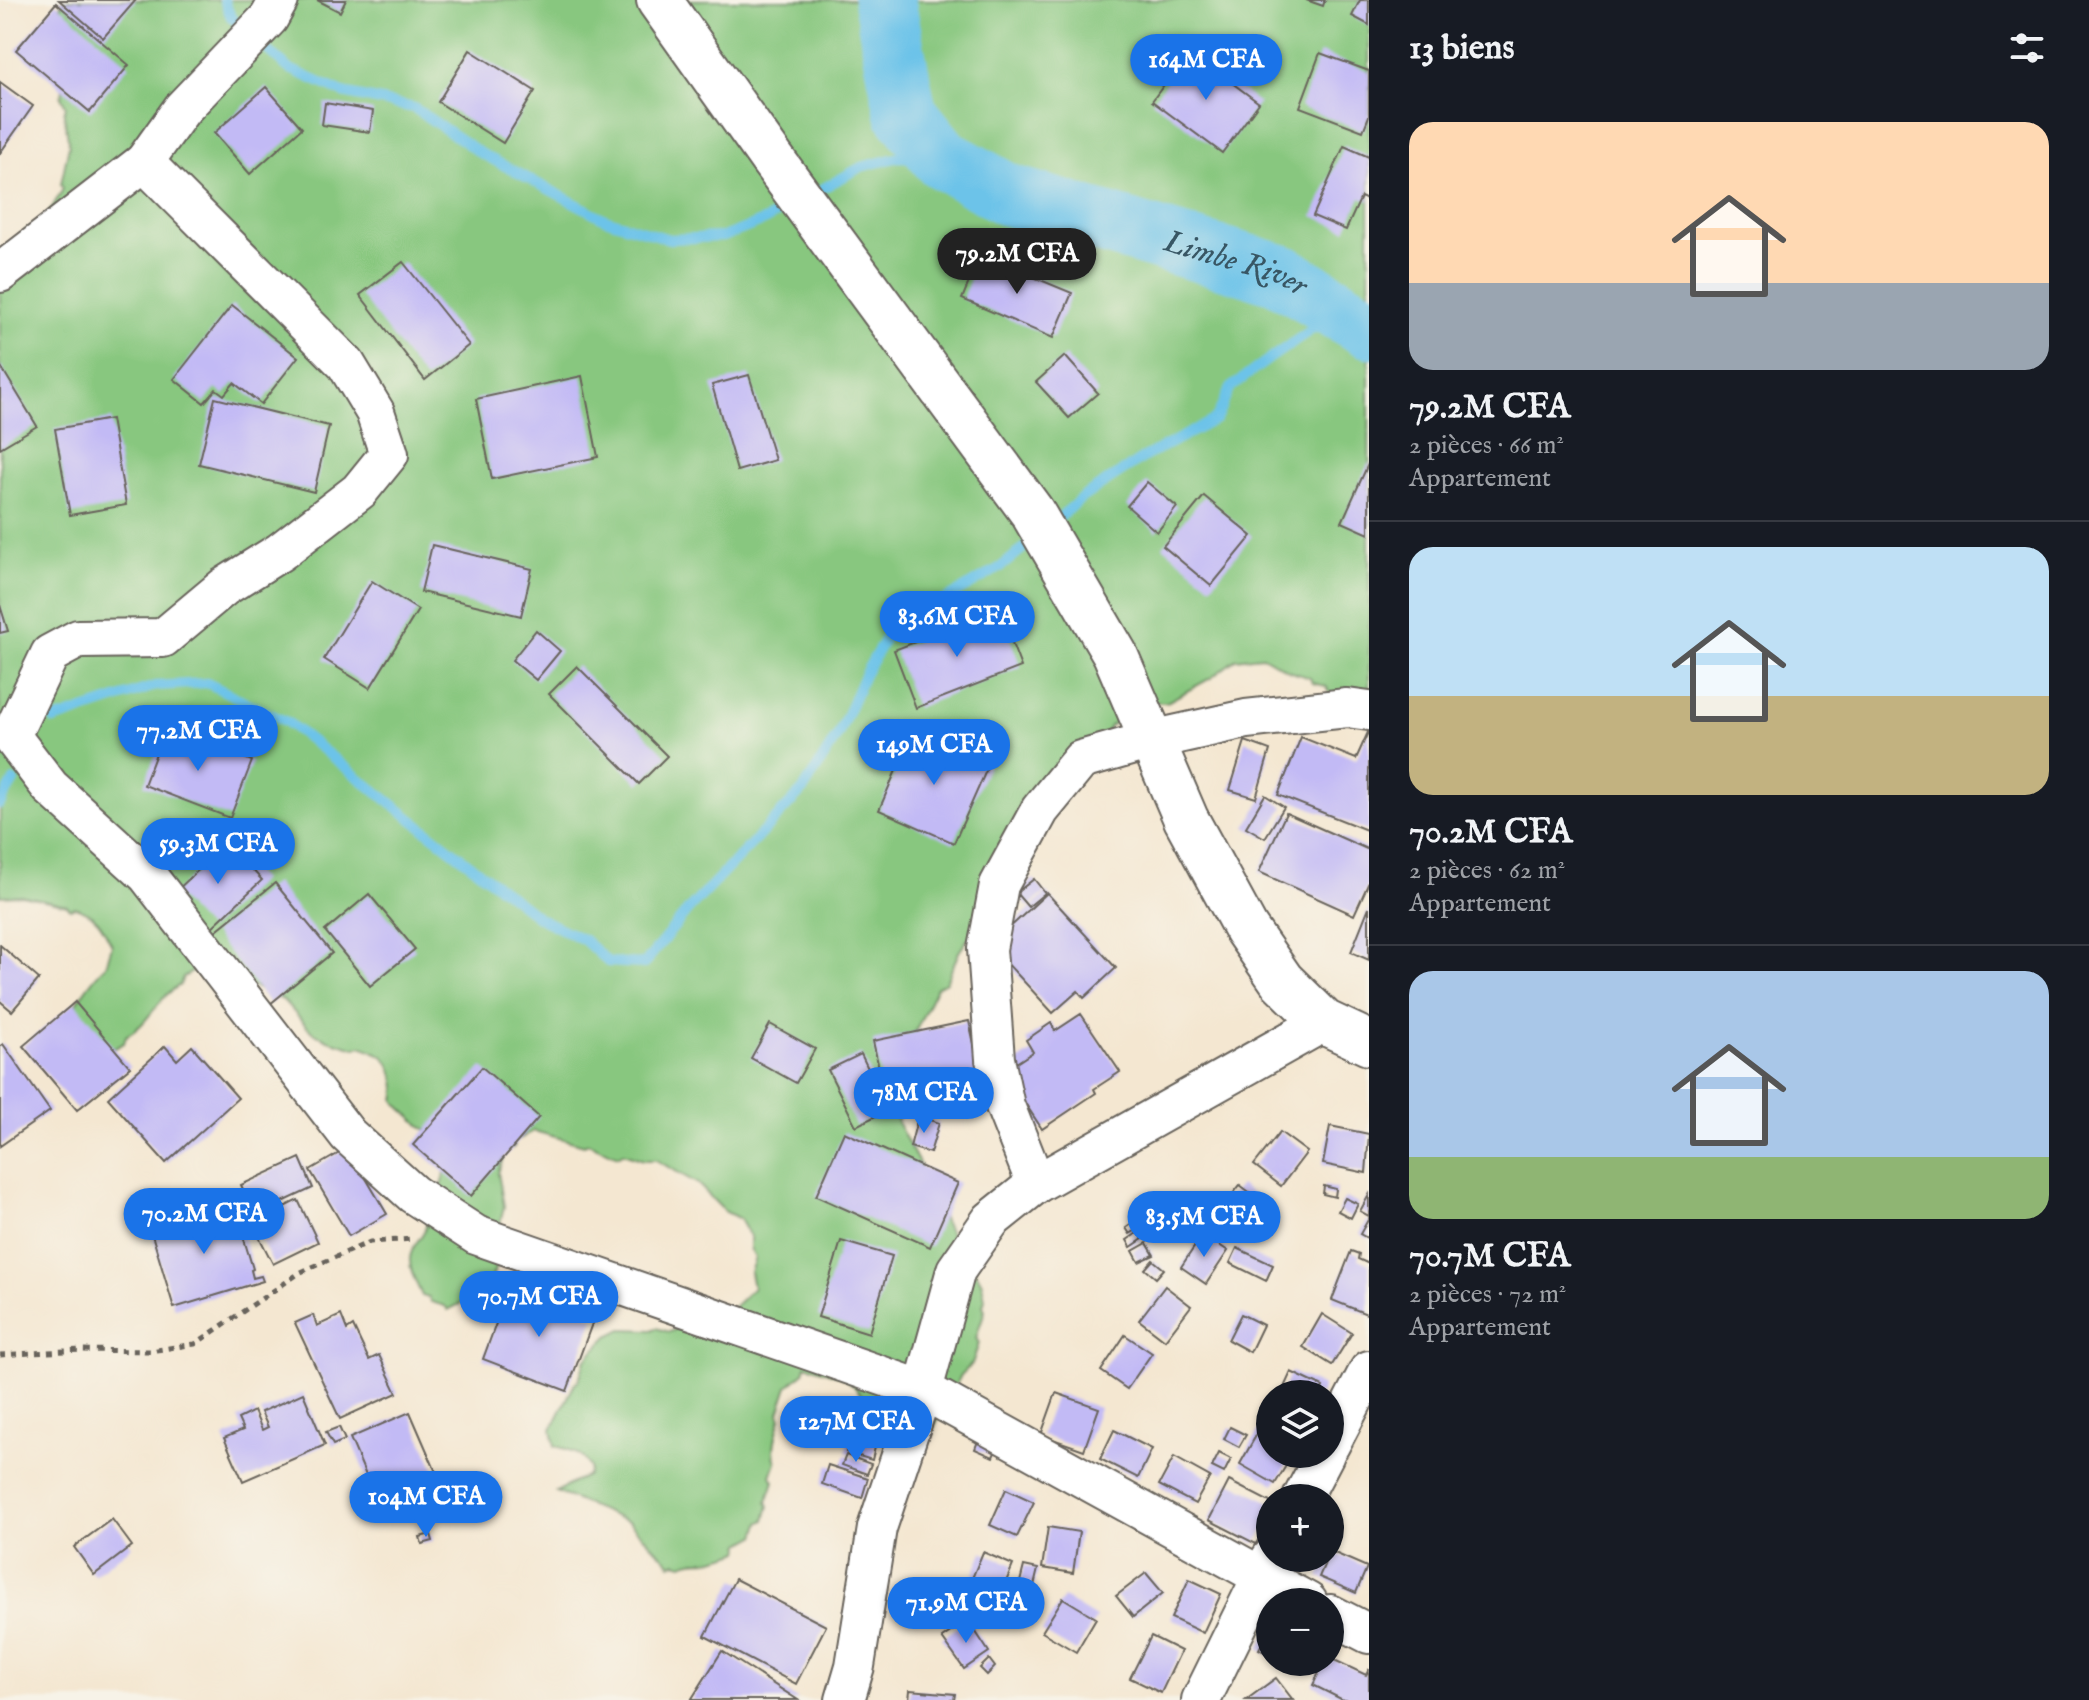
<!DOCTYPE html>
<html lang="fr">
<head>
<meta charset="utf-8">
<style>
	:root { --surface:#171b24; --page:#20242c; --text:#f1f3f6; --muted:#9ea1a6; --line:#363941; --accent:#1a73e8 }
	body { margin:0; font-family:"IM FELL English",serif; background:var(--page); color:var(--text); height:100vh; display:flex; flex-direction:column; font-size:30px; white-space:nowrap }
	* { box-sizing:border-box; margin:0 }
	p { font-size:26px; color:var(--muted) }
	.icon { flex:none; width:44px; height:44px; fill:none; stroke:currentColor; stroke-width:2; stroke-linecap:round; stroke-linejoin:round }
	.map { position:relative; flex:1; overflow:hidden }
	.sheet { display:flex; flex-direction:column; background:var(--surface); width:720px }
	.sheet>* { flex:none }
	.fabs { position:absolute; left:1256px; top:1380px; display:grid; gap:16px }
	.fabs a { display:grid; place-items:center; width:88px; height:88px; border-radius:50%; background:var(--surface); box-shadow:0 2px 6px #0004; font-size:40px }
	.price { position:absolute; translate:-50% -68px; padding:0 18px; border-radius:28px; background:var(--accent); color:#fff; font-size:26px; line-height:52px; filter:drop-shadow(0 2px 4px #0008) }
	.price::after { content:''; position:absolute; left:50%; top:48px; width:24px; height:18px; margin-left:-12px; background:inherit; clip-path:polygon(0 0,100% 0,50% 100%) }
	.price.active { background:#222; color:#fff }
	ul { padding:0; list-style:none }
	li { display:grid; align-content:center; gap:16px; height:424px; padding:0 40px }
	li+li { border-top:2px solid var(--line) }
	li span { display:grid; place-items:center; height:248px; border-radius:24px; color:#555 }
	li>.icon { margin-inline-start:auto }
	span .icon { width:144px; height:144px; fill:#fffc; stroke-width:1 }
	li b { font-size:34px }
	h2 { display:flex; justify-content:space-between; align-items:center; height:96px; padding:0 40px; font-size:34px }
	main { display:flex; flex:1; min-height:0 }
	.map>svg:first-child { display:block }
	.green { fill:#88c77f; stroke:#52724e; stroke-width:2 }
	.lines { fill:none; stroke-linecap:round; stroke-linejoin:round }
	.stream { stroke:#6cc3e9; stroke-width:10 }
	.river { stroke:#6cc3e9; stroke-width:62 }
	.building { fill:#c2baf5 }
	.minor-casing { stroke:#68635b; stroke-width:42 }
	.tertiary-casing { stroke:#68635b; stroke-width:48 }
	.path { stroke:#68635b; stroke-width:5; stroke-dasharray:6 6; stroke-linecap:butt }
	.minor { stroke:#fff; stroke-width:38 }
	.tertiary { stroke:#fff; stroke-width:44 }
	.labels { text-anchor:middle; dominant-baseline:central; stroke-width:6; stroke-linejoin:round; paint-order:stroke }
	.water-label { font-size:32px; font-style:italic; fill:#385664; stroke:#f7f3e8 }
</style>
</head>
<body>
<main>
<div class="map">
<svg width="1369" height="1700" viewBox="0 0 1369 1700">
	<rect width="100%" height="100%" fill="#f7f3e8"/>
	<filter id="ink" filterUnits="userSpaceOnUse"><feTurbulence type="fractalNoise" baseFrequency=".0125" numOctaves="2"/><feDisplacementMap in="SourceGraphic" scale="16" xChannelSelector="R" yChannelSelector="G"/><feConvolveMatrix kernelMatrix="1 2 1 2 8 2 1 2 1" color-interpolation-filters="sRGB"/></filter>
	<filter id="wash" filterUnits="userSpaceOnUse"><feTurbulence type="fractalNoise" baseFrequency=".006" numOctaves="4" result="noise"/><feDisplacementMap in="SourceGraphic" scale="32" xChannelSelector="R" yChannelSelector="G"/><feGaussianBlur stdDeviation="1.8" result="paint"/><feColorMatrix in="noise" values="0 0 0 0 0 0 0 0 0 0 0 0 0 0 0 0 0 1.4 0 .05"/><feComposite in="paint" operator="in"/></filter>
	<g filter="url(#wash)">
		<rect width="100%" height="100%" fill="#f4e7d1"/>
		<path class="green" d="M63 0H1369V714L1331 696 1326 686 1313 683 1310 678 1289 671 1263 656 1252 657 1236 659 1211 678 1167 702H1156L1126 712 1119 721 1110 726 1098 749 959 952 946 982 937 987 895 1073 898 1101 896 1108 900 1117 896 1120 934 1192 944 1221 953 1240 965 1251 982 1283 985 1299 983 1306 985 1310 976 1338 979 1343 972 1364 961 1375 932 1431 923 1436 893 1441 883 1422 876 1420C853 1378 851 1379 806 1365L804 1372 788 1386 779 1413 781 1418C777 1432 771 1449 776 1462L771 1476 774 1481 767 1502 769 1506 765 1520 760 1523 756 1536 742 1544 740 1551C733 1554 715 1559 708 1560 698 1561 692 1559 683 1564L676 1562 671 1564 629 1522 556 1492 588 1475 590 1468C582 1453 571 1450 555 1446L552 1429 575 1383 579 1380 585 1360 608 1336 622 1329 652 1330 656 1328 670 1332 680 1327 687 1329 705 1319 726 1314 753 1288 750 1272 755 1258 750 1249V1237L740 1219 724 1211 698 1184 656 1160H644L623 1153 618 1156 588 1143 584 1145 534 1131 516 1141 514 1147 505 1152 498 1173 504 1206 497 1238 500 1254 491 1281 487 1284 485 1291 448 1310 445 1306 431 1302 429 1298 422 1296C417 1284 409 1271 410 1258 412 1241 428 1236 427 1217L432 1214 447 1166 428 1130 421 1127C414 1115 402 1113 395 1100 398 1088 394 1066 384 1057 379 1053 367 1048 360 1046L356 1048 328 1040 311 1031 283 1000 205 965 183 977 180 985C157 997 150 1024 126 1036L124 1043 115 1048 92 1049 74 1006C83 994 95 974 106 966L112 945C102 925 97 914 75 907L70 909 67 905 21 895 0 896V251L48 214 63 189 61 184 69 145 64 113 66 106 61 97 63 90 53 26Z"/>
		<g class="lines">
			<g class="stream">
				<path d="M224 0 231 17 245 30"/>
				<path d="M257 41 288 68 343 93 414 108 482 154 605 219 669 239 723 237 764 221 792 205"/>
				<path d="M809 196 861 167 899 157 942 158"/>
				<path d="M1052 524 1083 497 1146 456 1216 419 1230 388 1269 359 1311 330 1350 316"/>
				<path d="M54 720 155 686 207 683 287 722 539 918 584 940 608 962 644 964 688 910 804 789 839 733 864 675 888 633 1001 567 1037 537"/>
				<path d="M0 804 14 781"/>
			</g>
			<path class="river" id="s1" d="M884 0 906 113 942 158 1008 195 1281 275 1369 327"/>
		</g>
		<g id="blocks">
			<g class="building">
				<path d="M59 0H136L103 38Z"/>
				<path d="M317 0H346L340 12Z"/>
				<path d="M1306 0H1325L1323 6Z"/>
				<path d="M1360 0H1369V25L1352 16Z"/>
				<path d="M56 3 129 65 90 112 16 50Z"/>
				<path d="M470 50 535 91 503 143 438 102Z"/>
				<path d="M1189 51 1259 103 1222 153 1152 101Z"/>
				<path d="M1320 53 1369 71V116L1363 131 1300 107Z"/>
				<path d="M0 82 33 106 0 153Z"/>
				<path d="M266 87 302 128 250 174 214 133Z"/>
				<path d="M325 103 373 111 370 132 322 125Z"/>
				<path d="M1344 146 1369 157V201L1361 197 1346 230 1313 216Z"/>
				<path d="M980 255 1072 293 1053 338 962 299Z"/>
				<path d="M403 262 469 345 425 380 360 295Z"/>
				<path d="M232 305 298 357 261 404 234 383 224 395 216 389 204 403 174 379Z"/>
				<path d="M1065 356 1098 393 1069 418 1036 382Z"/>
				<path d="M0 365 37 426 0 448Z"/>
				<path d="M749 375 775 460 737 471 712 385Z"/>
				<path d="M582 376 598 457 492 479 476 399Z"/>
				<path d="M215 398 329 426 314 492 199 464Z"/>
				<path d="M111 419 126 505 70 515 55 429Z"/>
				<path d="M1369 462V534L1342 522Z"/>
				<path d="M1147 482 1177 507 1157 532 1127 506Z"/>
				<path d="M1204 496 1252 536 1211 586 1163 546Z"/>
				<path d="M432 545 532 569 521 616 421 592Z"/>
				<path d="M372 581 418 610 370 688 324 659Z"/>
				<path d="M0 605 8 631 0 633Z"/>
				<path d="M999 610 1021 667 916 708 894 650Z"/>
				<path d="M536 630 560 651 536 680 512 660Z"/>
				<path d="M577 666 667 756 639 784 549 694Z"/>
				<path d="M166 727 252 761 230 818 144 785Z"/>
				<path d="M1369 730V831L1278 795 1301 737 1356 759Z"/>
				<path d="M913 731 989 764 954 843 879 810Z"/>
				<path d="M1245 741 1270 750 1256 798 1230 790Z"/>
				<path d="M1265 795 1284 807 1265 838 1246 827Z"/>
				<path d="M1286 813 1369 850V882L1354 915 1259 872Z"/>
				<path d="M227 843 262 880 209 930 174 893Z"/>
				<path d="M1034 879 1045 893 1028 907 1016 893Z"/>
				<path d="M275 883 332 953 270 1004 213 933Z"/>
				<path d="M1047 893 1116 968 1084 998 1078 991 1053 1013 1004 960 993 943Z"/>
				<path d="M369 894 415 949 370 986 325 931Z"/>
				<path d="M1369 907V960L1351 952Z"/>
				<path d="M0 945 39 979 12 1011 0 1001Z"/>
				<path d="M75 1002 130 1067 77 1110 23 1046Z"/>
				<path d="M1081 1014 1120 1072 1094 1089 1096 1093 1042 1129 1004 1071 1033 1052 1026 1040 1051 1023 1055 1031Z"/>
				<path d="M969 1021 981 1076 885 1096 873 1041Z"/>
				<path d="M770 1024 815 1049 796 1083 751 1058Z"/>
				<path d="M3 1044 50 1111 0 1146V1046Z"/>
				<path d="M165 1046 177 1060 192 1046 238 1098 166 1163 108 1098Z"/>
				<path d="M861 1054 888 1110 856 1126 828 1070Z"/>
				<path d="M482 1067 539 1117 471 1196 413 1145Z"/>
				<path d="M918 1116 939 1123 930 1153 910 1147Z"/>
				<path d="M1330 1126 1369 1134 1366 1173 1323 1164Z"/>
				<path d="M844 1132 958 1183 930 1247 816 1196Z"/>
				<path d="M1280 1132 1307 1152 1281 1186 1254 1165Z"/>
				<path d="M348 1148 387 1214 349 1236 310 1170Z"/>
				<path d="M300 1158 313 1188 255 1215 241 1185Z"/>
				<path d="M1240 1185 1268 1206 1241 1240 1214 1218Z"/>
				<path d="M1324 1186 1336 1189 1335 1197 1323 1194Z"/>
				<path d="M1369 1195V1216L1360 1211Z"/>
				<path d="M1345 1198 1358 1204 1351 1218 1338 1211Z"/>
				<path d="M298 1200 318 1242 273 1264 252 1223Z"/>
				<path d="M233 1203 253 1269 251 1270 253 1278 261 1276 263 1281 174 1308 150 1228Z"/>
				<path d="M1369 1218V1239L1360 1234Z"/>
				<path d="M1135 1222 1138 1229 1130 1234 1126 1228Z"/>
				<path d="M1139 1232 1143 1239 1131 1247 1127 1240Z"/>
				<path d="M1203 1234 1228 1251 1206 1284 1181 1267Z"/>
				<path d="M841 1241 892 1256 869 1333 818 1317Z"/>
				<path d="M1147 1243 1154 1255 1139 1262 1133 1251Z"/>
				<path d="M1237 1248 1273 1265 1266 1281 1230 1263Z"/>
				<path d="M1351 1251 1359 1254 1358 1259 1369 1264V1315L1332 1300Z"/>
				<path d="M1153 1260 1164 1269 1156 1278 1145 1269Z"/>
				<path d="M1165 1286 1191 1306 1165 1340 1139 1320Z"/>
				<path d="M521 1289 594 1318 567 1391 483 1359 505 1299 515 1303Z"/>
				<path d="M1241 1314 1263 1325 1250 1352 1228 1340Z"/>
				<path d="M1322 1314 1352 1333 1332 1365 1303 1347Z"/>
				<path d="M313 1315 317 1326 341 1315 347 1330 353 1326 369 1360 379 1355 397 1393 340 1419 295 1323Z"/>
				<path d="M1125 1335 1152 1353 1127 1389 1101 1371Z"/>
				<path d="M1291 1372 1323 1387 1320 1394H1281Z"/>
				<path d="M303 1393 325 1445 243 1481 224 1438 243 1430 238 1419 254 1411 262 1430 268 1427 261 1412Z"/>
				<path d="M1056 1393 1099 1408 1084 1450 1041 1435Z"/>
				<path d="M410 1412 436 1472 376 1499 350 1438Z"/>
				<path d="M1262 1425 1270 1430V1454H1293L1275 1484 1240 1464Z"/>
				<path d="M339 1427 345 1440 333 1445 326 1432Z"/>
				<path d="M1230 1427 1246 1435 1239 1447 1224 1439Z"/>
				<path d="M1114 1430 1152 1449 1138 1478 1100 1459Z"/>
				<path d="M981 1433 1000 1441 993 1457 975 1449Z"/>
				<path d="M850 1435 876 1443 872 1460 846 1452Z"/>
				<path d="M1219 1453 1231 1459 1224 1473 1212 1467Z"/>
				<path d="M846 1455 871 1464 867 1474 842 1465Z"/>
				<path d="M1174 1457 1210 1477 1195 1504 1159 1485Z"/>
				<path d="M828 1465 868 1478 862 1498 822 1484Z"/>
				<path d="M1229 1481 1270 1502V1518L1256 1544 1209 1520Z"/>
				<path d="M435 1489 441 1500 423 1509 417 1498Z"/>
				<path d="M1006 1489 1034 1502 1017 1537 990 1525Z"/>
				<path d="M112 1519 132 1546 94 1575 74 1547Z"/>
				<path d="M1048 1527 1079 1532 1073 1573 1042 1568Z"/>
				<path d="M431 1534 433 1541 422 1544 420 1537Z"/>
				<path d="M1330 1551 1367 1567 1356 1593 1319 1577 1327 1558H1330Z"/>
				<path d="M983 1552 1013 1565 995 1608 965 1595Z"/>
				<path d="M1024 1566 1038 1569 1034 1586 1020 1582Z"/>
				<path d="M1146 1573 1163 1593 1133 1617 1116 1596Z"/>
				<path d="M735 1579 826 1626 796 1684 705 1636Z"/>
				<path d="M1189 1579 1221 1594 1203 1633 1171 1618Z"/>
				<path d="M1063 1598 1096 1618 1076 1652 1042 1632Z"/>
				<path d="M950 1599 963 1613 951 1623 939 1610Z"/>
				<path d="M968 1620 989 1652 964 1669 942 1638Z"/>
				<path d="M1270 1627V1655L1259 1649Z"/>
				<path d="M1151 1636 1181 1651 1161 1693 1130 1678Z"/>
				<path d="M722 1651 798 1700H691Z"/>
				<path d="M1330 1658 1366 1675 1369 1669V1700H1343L1313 1685 1324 1662H1330Z"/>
				<path d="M989 1659 995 1667 987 1675 980 1668Z"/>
				<path d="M1284 1662H1305L1300 1671Z"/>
				<path d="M1276 1678 1293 1700H1246Z"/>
				<path d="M910 1690 955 1694 954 1700H909Z"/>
			</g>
		</g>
	</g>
	<g filter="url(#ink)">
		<use href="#blocks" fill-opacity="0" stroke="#68635b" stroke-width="2"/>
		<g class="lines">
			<g class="minor-casing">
				<g id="minor">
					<path d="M144 162 346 364 375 412 389 454 359 491 280 552 224 587 163 638 78 639 50 654 11 736 50 787 147 875 348 1135 413 1194 476 1235 923 1390 956 1270 991 1220 1036 1184 1324 1022"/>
					<path d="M0 273 144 162 182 109 269 18 279 0"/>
					<path d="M1036 1184 1005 1106 995 1059 987 949 999 885 1040 810 1081 760 1151 740 1246 719 1347 708 1369 711"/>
					<path d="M1330 1445 1369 1370"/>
					<path d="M1302 1498 1325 1454"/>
					<path d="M1330 1614 1369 1634"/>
					<path d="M845 1700 855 1666 877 1528 923 1390 1308 1602"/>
					<path d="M1201 1700 1271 1558"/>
				</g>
			</g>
			<g class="tertiary-casing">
				<path id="tertiary" d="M659 0 772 159 1032 512 1115 654 1186 819 1246 929 1282 981 1324 1022 1369 1043"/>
			</g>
			<path class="path" d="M0 1355 80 1350 150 1351 195 1344 301 1272 370 1242 414 1239"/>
			<use href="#minor" class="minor"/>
			<use href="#tertiary" class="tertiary"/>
		</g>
	</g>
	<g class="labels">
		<g class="water-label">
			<text stroke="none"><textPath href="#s1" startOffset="486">Limbe River</textPath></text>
		</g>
	</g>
</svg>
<div class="fabs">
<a><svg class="icon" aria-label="layers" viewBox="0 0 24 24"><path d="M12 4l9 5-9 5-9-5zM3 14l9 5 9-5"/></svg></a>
<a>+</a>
<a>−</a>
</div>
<b class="price" style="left:1206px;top:102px">164M CFA</b>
<b class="price active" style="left:1017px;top:296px">79.2M CFA</b>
<b class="price" style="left:957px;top:659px">83.6M CFA</b>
<b class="price" style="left:198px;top:773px">77.2M CFA</b>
<b class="price" style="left:934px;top:787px">149M CFA</b>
<b class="price" style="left:218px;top:886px">59.3M CFA</b>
<b class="price" style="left:924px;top:1135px">78M CFA</b>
<b class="price" style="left:204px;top:1256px">70.2M CFA</b>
<b class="price" style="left:1204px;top:1259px">83.5M CFA</b>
<b class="price" style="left:539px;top:1339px">70.7M CFA</b>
<b class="price" style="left:856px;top:1464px">127M CFA</b>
<b class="price" style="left:426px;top:1539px">104M CFA</b>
<b class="price" style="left:966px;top:1645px">71.9M CFA</b>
</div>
<section class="sheet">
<h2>13 biens<svg class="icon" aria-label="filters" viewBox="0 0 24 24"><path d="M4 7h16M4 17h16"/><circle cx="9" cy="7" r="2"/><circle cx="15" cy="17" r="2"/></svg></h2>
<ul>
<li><span style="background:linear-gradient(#ffd9b3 65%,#9aa5b1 0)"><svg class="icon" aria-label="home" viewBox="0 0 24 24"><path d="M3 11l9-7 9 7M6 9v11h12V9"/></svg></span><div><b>79.2M CFA</b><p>2 pièces · 66 m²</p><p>Appartement</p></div></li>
<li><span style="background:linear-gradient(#bfe0f5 60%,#c2b280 0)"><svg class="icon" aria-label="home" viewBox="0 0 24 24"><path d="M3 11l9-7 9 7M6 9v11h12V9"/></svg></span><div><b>70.2M CFA</b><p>2 pièces · 62 m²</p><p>Appartement</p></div></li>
<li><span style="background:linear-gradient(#a9c7e8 75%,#8fb573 0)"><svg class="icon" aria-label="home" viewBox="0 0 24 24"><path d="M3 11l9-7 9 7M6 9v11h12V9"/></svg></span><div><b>70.7M CFA</b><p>2 pièces · 72 m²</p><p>Appartement</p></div></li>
</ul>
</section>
</main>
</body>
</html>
